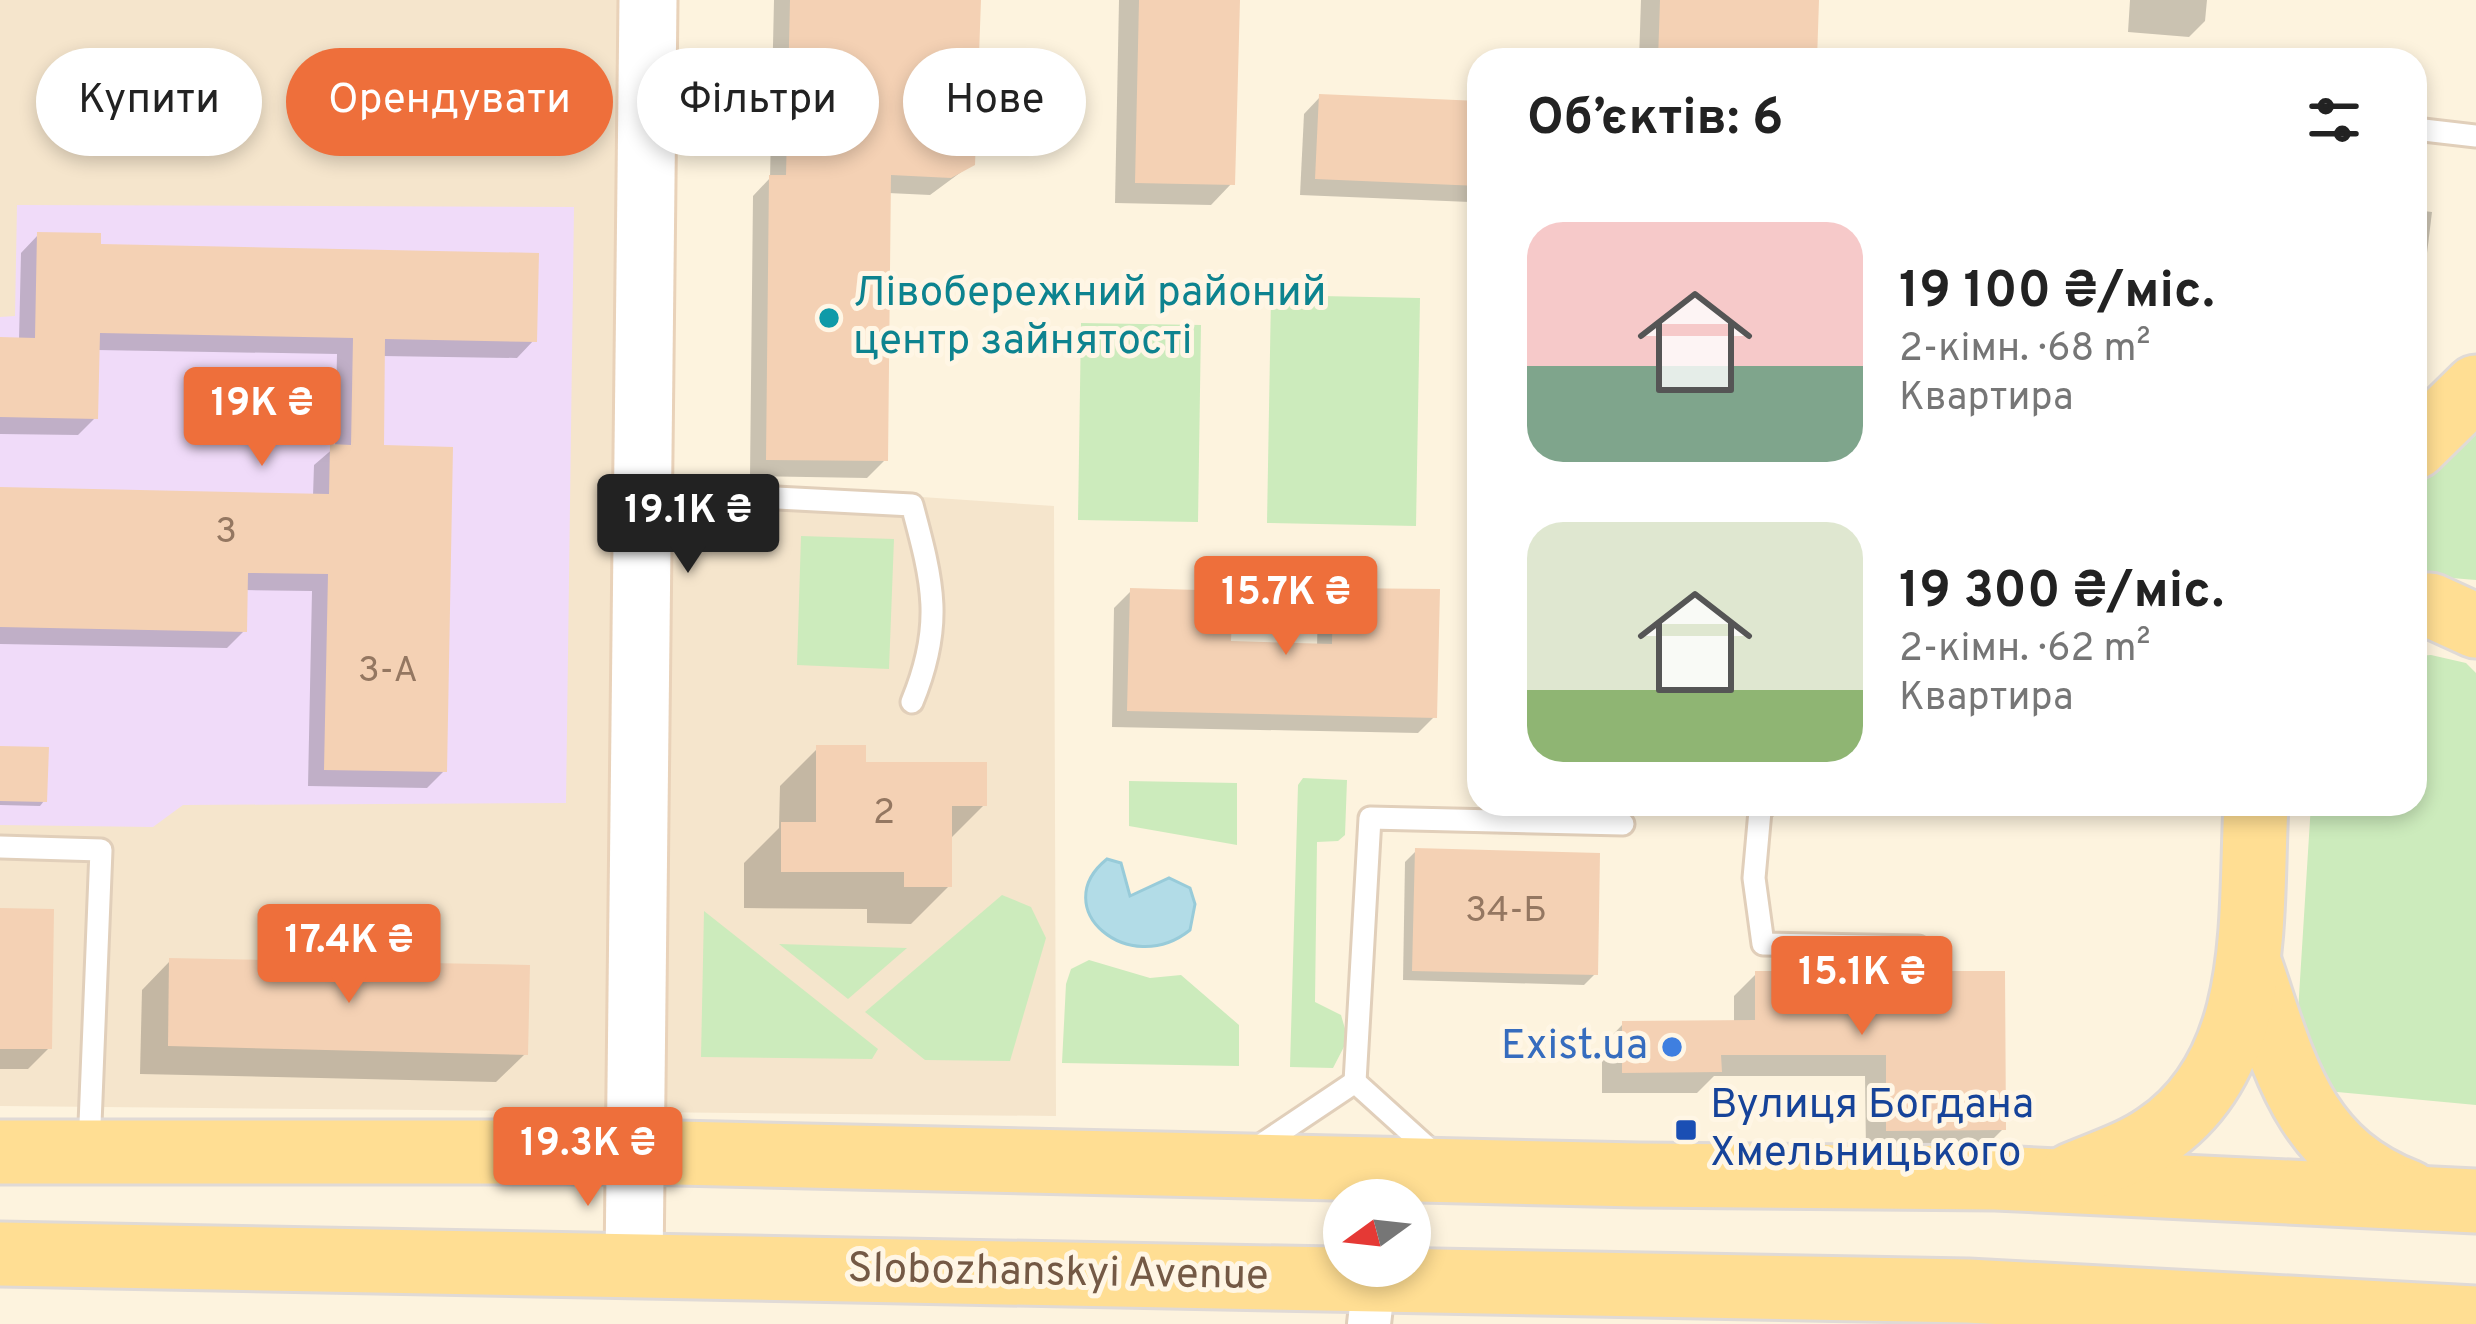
<!DOCTYPE html>
<html lang="uk">
<head>
<meta charset="utf-8">
<style>
	:root { --surface:#fff; --page:#f2f2f2; --text:#222; --muted:#767676; --accent:#ee6f3b }
	body { margin:0; font-family:Overpass,sans-serif; background:var(--page); color:var(--text); height:100vh; display:flex; flex-direction:column; font-size:45px; white-space:nowrap }
	* { box-sizing:border-box; margin:0 }
	p { font-size:39px; color:var(--muted) }
	.icon { flex:none; width:66px; height:66px; fill:none; stroke:currentColor; stroke-width:2; stroke-linecap:round; stroke-linejoin:round }
	.map { position:relative; flex:1; overflow:hidden }
	.sheet { position:absolute; left:1467px; top:48px; width:960px; height:768px; display:flex; flex-direction:column; background:var(--surface); border-radius:36px; box-shadow:0 6px 18px #0003 }
	.sheet>* { flex:none }
	.top-card { position:absolute; left:36px; top:48px; width:1140px; height:108px; display:flex; gap:24px }
	.needle { width:78px; rotate:255deg }
	.buttons { position:absolute; left:1323px; top:1179px; display:grid; gap:24px }
	.buttons a { display:grid; place-items:center; width:108px; height:108px; border-radius:50%; background:var(--surface); box-shadow:0 6px 18px #0003; font-size:60px }
	.price { position:absolute; translate:-50% -102px; padding:0 27px; border-radius:12px; background:var(--accent); color:#fff; font-size:39px; line-height:78px; filter:drop-shadow(0 3px 6px #0008) }
	.price::after { content:''; position:absolute; left:50%; top:72px; width:36px; height:27px; margin-left:-18px; background:inherit; clip-path:polygon(0 0,100% 0,50% 100%) }
	.price.active { background:#222; color:#fff }
	ul { padding:0; list-style:none }
	li { display:flex; align-items:center; gap:36px; height:300px; padding:0 60px }
	li span { display:grid; place-items:center; flex:none; width:336px; height:240px; border-radius:36px; color:#555 }
	li>.icon { margin-inline-start:auto }
	span .icon { width:144px; height:144px; fill:#fffc; stroke-width:1 }
	li b { font-size:51px }
	h2 { display:flex; justify-content:space-between; align-items:center; height:144px; padding:0 60px; font-size:51px }
	.pill { padding:0 42px; border-radius:54px; background:var(--surface); box-shadow:0 6px 18px #0003; font-size:42px; line-height:108px }
	.pill.active { background:var(--accent); color:#fff }
	.map>svg:first-child { display:block }
	.residential { fill:#f5e5cc }
	.education { fill:#f0dbf9 }
	.green { fill:#ccebbc }
	.water { fill:#b2dce7; stroke:#98cbd9; stroke-width:3 }
	.shadow { fill:#0003 }
	.building { fill:#f4d1b4 }
	.lines { fill:none; stroke-linecap:round; stroke-linejoin:round }
	.lane-casing { stroke:#e1cfba; stroke-width:27 }
	.street-casing { stroke:#e1cfba; stroke-width:48 }
	.secondary-casing { stroke:#e9d2b9; stroke-width:63 }
	.primary-casing { stroke:#e0dad6; stroke-width:69 }
	.lane { stroke:#fff; stroke-width:21 }
	.street { stroke:#fff; stroke-width:42 }
	.secondary { stroke:#fff; stroke-width:57 }
	.primary { stroke:#ffde93; stroke-width:63 }
	.culture-dot { fill:#0f9aa8; stroke:#fff6e5; stroke-width:4.5 }
	.shop-dot { fill:#3f7fe0; stroke:#fff6e5; stroke-width:4.5 }
	.transit-dot { fill:#1a4fb4; stroke:#fff6e5; stroke-width:4.5 }
	.labels { text-anchor:middle; dominant-baseline:central; stroke-width:10; stroke-linejoin:round; paint-order:stroke }
	.number-label { font-size:36px; fill:#947761 }
	.culture-label { font-size:42px; fill:#0d838f; stroke:#fff6e5; text-anchor:start }
	.shop-label { font-size:42px; fill:#366cbe; stroke:#fff6e5; text-anchor:end }
	.transit-label { font-size:42px; fill:#164399; stroke:#fff6e5; text-anchor:start }
	.street-label { font-size:42px; fill:#745945; stroke:#fff6e5 }
</style>
</head>
<body>
<div class="map">
<svg width="2476" height="1324" viewBox="0 0 2476 1324">
	<rect width="100%" height="100%" fill="#fdf3de"/>
	<path class="residential" d="M0 0H629L623 477 1054 506 1056 1116 0 1106Z"/>
	<path class="education" d="M17 205 574 207 566 803 183 805 153 827 0 825V317L15 316Z"/>
	<g class="green">
		<path d="M1271 295 1420 298 1416 526 1267 523Z"/>
		<path d="M1081 323 1201 325 1198 522 1078 520Z"/>
		<path d="M2476 434V580L2415 575V489Z"/>
		<path d="M801 536 894 539 889 669 797 665Z"/>
		<path d="M2431 655 2466 663 2476 673V1105L2316 1090 2297 1028 2311 804H2415V656Z"/>
		<path d="M1303 778 1347 780 1345 835 1338 841 1317 842 1315 1002 1341 1015 1348 1039 1333 1068 1290 1067 1298 785Z"/>
		<path d="M1129 781 1237 783V845L1129 826Z"/>
		<path d="M1002 895 1031 907 1046 938 1010 1061 925 1060 865 1012Z"/>
		<path d="M704 911 878 1049 872 1059 701 1057Z"/>
		<path d="M779 944 907 948 848 999Z"/>
		<path d="M1089 960 1150 978 1181 975 1239 1025V1066L1062 1063 1066 984 1071 969Z"/>
	</g>
	<path class="water" d="M1107 859 1121 863 1130 896 1169 878 1190 888 1195 904 1190 930C1129 979 1046 908 1107 859Z"/>
	<g class="shadow">
		<path d="M774 0H978L972 164 930 195 888 193 885 460 867 478 750 476 753 196 770 178Z"/>
		<path d="M1119 0H1237L1232 183 1211 205 1115 203Z"/>
		<path d="M1641 0H1816L1814 60H1639Z"/>
		<path d="M2130 0H2207L2205 21 2189 37 2128 32Z"/>
		<path d="M1320 97 1479 104V193L1470 202 1300 195 1304 114Z"/>
		<path d="M2415 210 2432 212 2415 352Z"/>
		<path d="M38 235 534 340 517 358 382 356 381 448 444 771 427 788 308 786 312 591 245 590 244 631 227 648 0 644V490L313 496 314 465 335 447 337 354 97 350 95 418 78 435 0 434V340H19L21 253Z"/>
		<path d="M1131 591 1228 644 1317 646 1318 607 1334 591 1434 717 1418 733 1112 727 1114 608Z"/>
		<path d="M818 748 984 805 949 840V886L911 924 867 923V909L744 908V863L779 828 780 786Z"/>
		<path d="M0 749 44 801 40 806 0 805Z"/>
		<path d="M1416 851 1595 974 1584 985 1403 980 1405 862Z"/>
		<path d="M0 911 49 1048 28 1069H0Z"/>
		<path d="M170 961 525 1054 496 1082 140 1074 142 990Z"/>
		<path d="M1756 974H2002L2003 1129 1982 1150 1866 1151 1865 1076H1714L1697 1093H1602V1046L1623 1024 1734 1023V996Z"/>
	</g>
	<g class="building">
		<path d="M790 0H981L975 165 951 178 891 175 888 461 766 460 769 175H786Z"/>
		<path d="M1139 0H1240L1235 185 1135 183Z"/>
		<path d="M1660 0H1819L1817 60H1658Z"/>
		<path d="M1319 94 1479 101V186L1315 179Z"/>
		<path d="M37 232 101 233V244L539 253 537 342 385 339 384 445 453 447 447 772 324 770 328 574 248 573 247 632 0 627V487L329 494 330 444 351 445 353 338 100 333 98 419 0 417V337L35 338Z"/>
		<path d="M1130 588 1233 591 1231 641 1332 644 1333 588 1440 589 1437 718 1127 711Z"/>
		<path d="M816 745H866V762H987V806H952V887H904V872H781V822H816Z"/>
		<path d="M0 746 49 747 47 802 0 801Z"/>
		<path d="M1415 848 1600 853 1598 975 1412 971Z"/>
		<path d="M0 908 54 909 52 1049H0Z"/>
		<path d="M169 958 530 965 528 1055 168 1046Z"/>
		<path d="M1755 971H2005L2006 1130 1886 1131V1055H1721L1722 1072 1622 1073V1021L1755 1020Z"/>
	</g>
	<g class="lines">
		<g class="lane-casing">
			<g id="lane">
				<path d="M2415 129 2476 136"/>
				<path d="M643 491 912 505C933 583 944 625 912 702"/>
				<path d="M1767 804 1760 811 1754 878 1763 944 1918 947"/>
				<path d="M0 847 101 850 89 1149"/>
				<path d="M1355 1082 1370 818 1623 824"/>
				<path d="M1355 1082 1439 1158"/>
				<path d="M1255 1149 1355 1082"/>
			</g>
		</g>
		<g class="street-casing">
			<path id="street" d="M1369 1324 1374 1280"/>
		</g>
		<g class="secondary-casing">
			<path id="secondary" d="M634 1267 648 0"/>
		</g>
		<g class="primary-casing">
			<g id="primary">
				<path d="M2415 447 2476 387"/>
				<path d="M2415 605H2430L2476 626"/>
				<path d="M2251 968C2284 1065 2303 1152 2408 1192"/>
				<path d="M0 1152H634L1638 1175 1996 1178 2476 1201"/>
				<path d="M2072 1175C2100 1163 2132 1153 2156 1136 2264 1064 2250 916 2256 804"/>
				<path d="M0 1254 1968 1291 2476 1318"/>
			</g>
		</g>
		<use href="#lane" class="lane"/>
		<use href="#street" class="street"/>
		<use href="#secondary" class="secondary"/>
		<use href="#primary" class="primary"/>
	</g>
	<circle class="culture-dot" cx="829" cy="318" r="12"/>
	<circle class="shop-dot" cx="1672" cy="1047" r="12"/>
	<rect class="transit-dot" x="1674" y="1118" width="24" height="24" rx="6"/>
	<g class="labels">
		<g class="number-label">
			<text x="226" y="533">3</text>
			<text x="388" y="672">3-А</text>
			<text x="884" y="814">2</text>
			<text x="1506" y="912">34-Б</text>
		</g>
		<g class="culture-label">
			<text x="853" y="294">Лівобережний районий<tspan x="853" dy="48">центр зайнятості</tspan></text>
		</g>
		<g class="shop-label">
			<text x="1648" y="1047">Exist.ua</text>
		</g>
		<g class="transit-label">
			<text x="1710" y="1106">Вулиця Богдана<tspan x="1710" dy="48">Хмельницького</tspan></text>
		</g>
		<g class="street-label">
			<text transform="translate(1058 1274) rotate(1)">Slobozhanskyi Avenue</text>
		</g>
	</g>
</svg>
<div class="buttons">
<a><svg class="needle" viewBox="-14 -14 28 28"><path d="M0-13l5 13h-10z" fill="#e53935"/><path d="M0 13l5-13h-10z" fill="#767676"/></svg></a>
</div>
<b class="price" style="left:262px;top:469px">19K ₴</b>
<b class="price active" style="left:688px;top:576px">19.1K ₴</b>
<b class="price" style="left:1286px;top:658px">15.7K ₴</b>
<b class="price" style="left:349px;top:1006px">17.4K ₴</b>
<b class="price" style="left:1862px;top:1038px">15.1K ₴</b>
<b class="price" style="left:588px;top:1209px">19.3K ₴</b>
<div class="top-card">
<a class="pill">Купити</a>
<a class="pill active">Орендувати</a>
<a class="pill">Фільтри</a>
<a class="pill">Нове</a>
</div>
<section class="sheet">
<h2>Об’єктів: 6<svg class="icon" aria-label="filters" viewBox="0 0 24 24"><path d="M4 7h16M4 17h16"/><circle cx="9" cy="7" r="2"/><circle cx="15" cy="17" r="2"/></svg></h2>
<ul>
<li><span style="background:linear-gradient(#f6c9c9 60%,#7fa58c 0)"><svg class="icon" aria-label="home" viewBox="0 0 24 24"><path d="M3 11l9-7 9 7M6 9v11h12V9"/></svg></span><div><b>19 100 ₴/міс.</b><p>2-кімн. · 68 m²</p><p>Квартира</p></div></li>
<li><span style="background:linear-gradient(#dfe7d0 70%,#8fb573 0)"><svg class="icon" aria-label="home" viewBox="0 0 24 24"><path d="M3 11l9-7 9 7M6 9v11h12V9"/></svg></span><div><b>19 300 ₴/міс.</b><p>2-кімн. · 62 m²</p><p>Квартира</p></div></li>
</ul>
</section>
</div>
</body>
</html>
